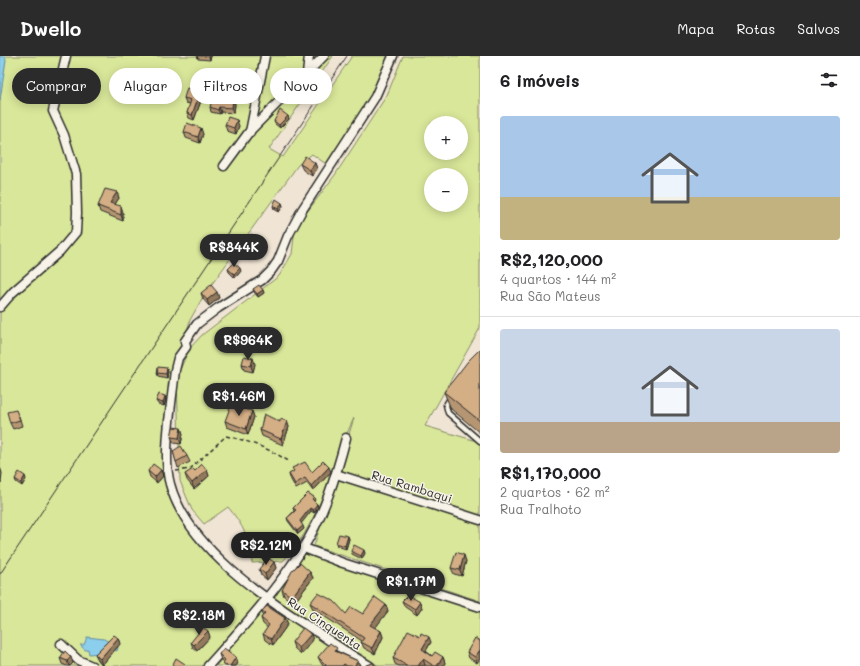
<!DOCTYPE html>
<html lang="pt">
<head>
<meta charset="utf-8">
<style>
	:root { --surface:#fff; --page:#f2f2f2; --text:#202124; --muted:#757577; --line:#e0e0e0; --accent:#2b2b2b }
	body { margin:0; font-family:Mali,sans-serif; background:var(--page); color:var(--text); height:100vh; display:flex; flex-direction:column; font-size:15px; white-space:nowrap }
	* { box-sizing:border-box; margin:0 }
	p { font-size:13px; color:var(--muted) }
	.icon { flex:none; width:22px; height:22px; fill:none; stroke:currentColor; stroke-width:2; stroke-linecap:round; stroke-linejoin:round }
	.map { position:relative; flex:1; overflow:hidden }
	.panel { display:flex; flex-direction:column; background:var(--surface); width:380px }
	.panel>* { flex:none }
	.top-card { position:absolute; left:12px; top:12px; width:380px; height:36px; display:flex; gap:8px }
	.buttons { position:absolute; left:424px; top:60px; display:grid; gap:8px }
	.buttons a { display:grid; place-items:center; width:44px; height:44px; border-radius:50%; background:var(--surface); box-shadow:0 2px 10px #0003; font-size:20px }
	.price { position:absolute; translate:-50% -34px; padding:0 9px; border-radius:14px; background:var(--accent); color:#fff; font-size:13px; line-height:26px; filter:drop-shadow(0 1px 2px #0008) }
	.price::after { content:''; position:absolute; left:50%; top:24px; width:12px; height:9px; margin-left:-6px; background:inherit; clip-path:polygon(0 0,100% 0,50% 100%) }
	.price.active { background:#222; color:#fff }
	ul { padding:0; list-style:none }
	li { display:grid; align-content:center; gap:8px; height:212px; padding:0 20px }
	li+li { border-top:1px solid var(--line) }
	li span { display:grid; place-items:center; height:124px; border-radius:4px; color:#555 }
	li>.icon { margin-inline-start:auto }
	span .icon { width:72px; height:72px; fill:#fffc; stroke-width:1 }
	li b { font-size:17px }
	h2 { display:flex; justify-content:space-between; align-items:center; height:48px; padding:0 20px; font-size:17px }
	.tag { padding:0 14px; border-radius:18px; background:var(--surface); box-shadow:0 2px 10px #0003; font-size:14px; line-height:36px }
	.tag.active { background:var(--accent); color:#fff }
	header { display:flex; align-items:center; gap:24px; box-sizing:border-box; height:56px; padding:0 20px; background:var(--accent); color:#fff }
	header strong { font-size:19px }
	nav { display:flex; gap:22px; margin-inline-start:auto; font-size:14px }
	main { display:flex; flex:1; min-height:0 }
	.map>svg:first-child { display:block }
	.green { fill:#d9e79a; stroke:#828962; fill-rule:evenodd }
	.water { fill:#8ccfed; stroke:#658d9f }
	.lines { fill:none; stroke-linecap:round; stroke-linejoin:round }
	.service-casing { stroke:#2b2b2b; stroke-width:7 }
	.minor-casing { stroke:#2b2b2b; stroke-width:11 }
	.path { stroke:#2b2b2b; stroke-width:1.5; stroke-dasharray:4 3; stroke-linecap:butt }
	.service { stroke:#f7f3e8; stroke-width:4 }
	.minor { stroke:#f7f3e8; stroke-width:8 }
	.tram { stroke:#2b2b2b; stroke-width:1 }
	.wall { fill:#b69672; stroke:#2b2b2b }
	.shaded-wall { fill:#947a5d; stroke:#2b2b2b }
	.building { fill:#d4ae85; stroke:#2b2b2b }
	.labels { text-anchor:middle; dominant-baseline:central; stroke-width:3; stroke-linejoin:round; paint-order:stroke }
	.street-label { font-size:12px; fill:#2b2b2b; stroke:#f7f3e8 }
</style>
</head>
<body>
<header>
<strong>Dwello</strong>
<nav><a>Mapa</a><a>Rotas</a><a>Salvos</a></nav>
</header>
<main>
<div class="map">
<svg width="480" height="610" viewBox="0 0 480 610">
	<rect width="100%" height="100%" fill="#f0e5d4"/>
	<filter id="ink" filterUnits="userSpaceOnUse"><feTurbulence type="fractalNoise" baseFrequency=".025" numOctaves="2"/><feDisplacementMap in="SourceGraphic" scale="8" xChannelSelector="R" yChannelSelector="G"/><feConvolveMatrix kernelMatrix="1 2 1 2 8 2 1 2 1" color-interpolation-filters="sRGB"/></filter>
	<g filter="url(#ink)">
		<g class="green">
			<path d="M5 0H333L269 93 283 101 352 0H390L373 36 326 108 312 98 298 109 204 239 190 264 164 364 163 403 172 448 218 501 268 543 207 610H0V41Z"/>
			<path d="M403 0H480V272L425 370 480 386V545L314 490 354 362C331 409 321 467 283 505L252 507C250 483 243 469 228 451L204 468 192 454 180 425 177 321 189 293 202 279 279 220 292 198 295 172 335 119 387 39ZM431 67H461V97H431ZM431 119H461V149H431Z"/>
			<path d="M304 494 480 553V610H379L274 542Z"/>
			<path d="M266 549 369 610H216Z"/>
		</g>
		<g class="water">
			<path d="M0 0H5L6 4 0 44Z"/>
			<path d="M87 581 104 583 118 591 117 595 109 592 99 597 89 598 88 593 85 594 80 589H84Z"/>
		</g>
		<g class="lines">
			<g class="service-casing">
				<path id="service" d="M450 342 446 349 448 357 480 385"/>
			</g>
			<g class="minor-casing">
				<g id="minor">
					<path d="M307 18 309 0"/>
					<path d="M250 76 265 0"/>
					<path d="M224 110 249 76 324 0"/>
					<path d="M0 251 13 236 60 195 76 176 77 157 76 118 64 79 53 55 66 0"/>
					<path d="M336 418 480 464"/>
					<path d="M304 492 343 507 480 551"/>
					<path d="M61 588 78 604 92 610"/>
					<path d="M208 610C242 572 276 535 303 492 324 459 336 420 346 382"/>
					<path d="M370 610C352 600 334 588 317 576 265 543 187 491 170 428 162 401 172 344 175 314L178 302 186 291 185 285 197 268 218 252 262 224 271 215 278 205 288 180 302 154 375 41 393 0"/>
				</g>
			</g>
			<path class="path" d="M176 415 190 413 226 380C249 385 270 393 290 406"/>
			<use href="#service" class="service"/>
			<use href="#minor" class="minor"/>
			<path class="tram" d="M0 518 347 0"/>
		</g>
		<g class="wall">
			<path d="M197 0H211L210 4 198 3Z"/>
			<path d="M28 15 29 18 28 28H27L29 32 27 42 21 41 18 35 20 26V24Z"/>
			<path d="M292 24 279 38 276 34 274 28Z"/>
			<path d="M235 38 233 43 235 48 234 57 221 56 220 58 211 56 210 51Z"/>
			<path d="M295 39H306L304 45 296 42Z"/>
			<path d="M184 42H202L194 64 189 62 187 57 190 48 186 47Z"/>
			<path d="M288 60 289 63 280 72 275 68 274 65Z"/>
			<path d="M225 69 239 70 236 78 227 75Z"/>
			<path d="M184 76 203 78 200 87 186 82Z"/>
			<path d="M315 107 317 113 312 120 303 114 300 108Z"/>
			<path d="M117 136 119 142 115 148 123 156V165L100 156 98 150Z"/>
			<path d="M282 147 283 150 279 156 274 153 273 150Z"/>
			<path d="M251 178 266 192 260 199 254 195 253 192 254 191 251 190 250 187Z"/>
			<path d="M228 213 241 215 235 222 229 216Z"/>
			<path d="M253 233 263 234 264 237 258 241 254 236Z"/>
			<path d="M217 236 219 242 209 250 203 243 201 237Z"/>
			<path d="M480 293V377L451 353 444 336Z"/>
			<path d="M242 308H255L253 316 244 314Z"/>
			<path d="M168 315 167 322 158 320 157 317Z"/>
			<path d="M166 343 164 350 158 348 156 345Z"/>
			<path d="M252 355 254 361 248 379 227 371 225 365Z"/>
			<path d="M19 360 22 370 13 373 10 367Z"/>
			<path d="M287 365 289 371 283 389 262 380 260 374 280 366Z"/>
			<path d="M181 372 183 378 181 388 174 387 171 381Z"/>
			<path d="M173 395 187 400 190 406 178 412Z"/>
			<path d="M161 414 163 420 157 427 150 421 148 415Z"/>
			<path d="M207 414 209 420 194 433 187 424 185 418Z"/>
			<path d="M312 416H331L313 435 307 427 296 433 290 422 289 418Z"/>
			<path d="M15 423H26L22 430 16 426Z"/>
			<path d="M314 441 315 444 314 445 317 448 318 451 314 457 311 455 301 467 304 473 298 478 288 465 287 462 294 455 293 452Z"/>
			<path d="M348 480 349 483 346 493 337 490 336 487Z"/>
			<path d="M351 495 365 497 362 503 352 498Z"/>
			<path d="M466 505 462 520 454 518 451 512Z"/>
			<path d="M274 506 276 512 267 524 261 519 259 513Z"/>
			<path d="M310 516 313 522 294 547 284 540 282 534Z"/>
			<path d="M402 545 420 546 422 552 417 559 405 551Z"/>
			<path d="M310 547 346 558H363L386 549 388 555 375 572 381 575 383 581 375 598 364 592 361 586 362 585 313 553Z"/>
			<path d="M262 555 285 562 288 568 273 589 265 584 263 578 268 572 263 568 261 562 263 559Z"/>
			<path d="M208 575 210 581 197 595 193 592 191 586Z"/>
			<path d="M118 582 120 588 102 609 98 604 95 598Z"/>
			<path d="M313 584 301 598 294 592 292 586Z"/>
			<path d="M480 585 477 607 469 602 467 596Z"/>
			<path d="M431 586 426 595 432 600 443 601 445 607 443 610H427L425 609 424 610H399L395 608 393 602Z"/>
			<path d="M339 596 358 605 360 610H323L321 607 318 601Z"/>
			<path d="M219 598 236 601 238 607 236 610H225L224 607 221 604Z"/>
			<path d="M60 602 73 607 70 610H67L62 608Z"/>
		</g>
		<g class="shaded-wall">
			<path d="M209 0H211L210 4Z"/>
			<path d="M28 15 29 18 28 28 26 25Z"/>
			<path d="M290 18 292 24 279 38 277 32Z"/>
			<path d="M26 26 29 32 27 42 25 36Z"/>
			<path d="M233 33 235 38 231 48 230 43Z"/>
			<path d="M200 36 202 42 194 64 192 59Z"/>
			<path d="M305 36 306 39 304 45 303 42Z"/>
			<path d="M233 44 235 48 234 57 232 52Z"/>
			<path d="M219 51 221 56 220 58 218 54Z"/>
			<path d="M288 60 289 63 280 72 279 69Z"/>
			<path d="M237 64 239 70 236 78 234 72Z"/>
			<path d="M201 72 203 78 200 87 198 81Z"/>
			<path d="M315 107 317 113 312 120 310 114Z"/>
			<path d="M117 136 119 142 112 153 110 147Z"/>
			<path d="M282 147 283 150 279 156 278 153Z"/>
			<path d="M121 150 123 156V165L121 159Z"/>
			<path d="M265 189 266 192 260 199 259 196Z"/>
			<path d="M240 212 241 215 235 222 234 218Z"/>
			<path d="M263 234 264 237 258 241 257 238Z"/>
			<path d="M217 236 219 242 209 250 207 244Z"/>
			<path d="M253 302 255 308 253 316 251 310Z"/>
			<path d="M167 312 168 315 167 322 166 318Z"/>
			<path d="M165 340 166 343 164 350 163 347Z"/>
			<path d="M252 355 254 361 248 379 246 373Z"/>
			<path d="M287 365 289 371 283 389 281 383Z"/>
			<path d="M181 372 183 378 181 388 179 382Z"/>
			<path d="M0 411 2 417 1 427 0 424Z"/>
			<path d="M329 411 331 416 313 435 311 430Z"/>
			<path d="M161 414 163 420 157 427 155 421Z"/>
			<path d="M207 414 209 420 194 433 192 427Z"/>
			<path d="M25 420 26 423 22 430 21 427Z"/>
			<path d="M317 448 318 451 314 457 313 454Z"/>
			<path d="M310 452 311 455 301 468 300 465Z"/>
			<path d="M303 470 304 473 298 478 297 475Z"/>
			<path d="M348 480 349 483 346 493 345 490Z"/>
			<path d="M364 494 365 497 362 503 361 500Z"/>
			<path d="M464 499 466 505 462 520 460 514Z"/>
			<path d="M274 506 276 512 267 524 265 518Z"/>
			<path d="M310 516 313 522 294 547 292 541Z"/>
			<path d="M420 546 422 552 417 559 415 553Z"/>
			<path d="M386 549 388 555 373 575 370 569Z"/>
			<path d="M285 562 288 568 273 589 271 583Z"/>
			<path d="M208 575 210 581 197 595 194 589Z"/>
			<path d="M381 575 383 581 375 598 372 592Z"/>
			<path d="M311 578 313 584 301 598 299 592Z"/>
			<path d="M429 581 431 586 424 598 422 593Z"/>
			<path d="M118 582 120 588 102 609 100 603Z"/>
			<path d="M480 594V603L477 607 475 601Z"/>
			<path d="M71 601 73 607 70 610H69L67 605Z"/>
			<path d="M236 601 238 607 236 610H230Z"/>
			<path d="M443 601 445 607 443 610H437Z"/>
			<path d="M423 603 425 609 424 610H418Z"/>
			<path d="M358 605 360 610H354Z"/>
		</g>
		<g class="building">
			<path d="M21 14 28 15 26 25 20 24Z"/>
			<path d="M288 16 290 18 277 32 274 28Z"/>
			<path d="M20 25 26 26 25 36 18 35Z"/>
			<path d="M222 30 233 33 230 43 233 44 232 52 219 51 218 54 210 51 212 45 217 47Z"/>
			<path d="M187 32 200 36 192 59 187 57 191 44 184 42Z"/>
			<path d="M297 33 305 36 303 42 295 39Z"/>
			<path d="M280 54 288 60 279 69 274 65Z"/>
			<path d="M228 61 237 64 234 72 225 69Z"/>
			<path d="M187 67 201 72 198 81 184 76Z"/>
			<path d="M305 100 315 107 310 114 300 108Z"/>
			<path d="M105 133 117 136 110 147 121 150V159L98 150Z"/>
			<path d="M276 143 282 147 278 153 273 150Z"/>
			<path d="M251 178 265 189 259 196 253 192 256 188 250 187Z"/>
			<path d="M234 207 240 212 234 218 228 213Z"/>
			<path d="M211 229 217 236 207 244 201 237Z"/>
			<path d="M259 229 263 234 257 238 253 233Z"/>
			<path d="M480 293V365L444 336 468 305Z"/>
			<path d="M244 300 253 302 251 310 242 308Z"/>
			<path d="M158 311 167 312 166 318 157 317Z"/>
			<path d="M159 338 165 340 163 347 156 345Z"/>
			<path d="M231 349 252 355 246 373 225 365Z"/>
			<path d="M16 354 20 364 10 367 7 356Z"/>
			<path d="M264 358 280 366V363L287 365 281 383 260 374Z"/>
			<path d="M173 371 181 372 179 382 171 381Z"/>
			<path d="M181 390 187 400 176 406 173 395Z"/>
			<path d="M323 405 329 411 311 430 305 422 295 428 289 418 294 415 292 412 305 406 312 416Z"/>
			<path d="M153 408 161 414 155 421 148 415Z"/>
			<path d="M202 408 207 414 192 427 185 418 193 413 195 415Z"/>
			<path d="M19 416 25 420 21 427 15 423Z"/>
			<path d="M308 437 314 441 312 443 317 448 313 454 310 452 300 465 303 470 297 475 287 462 296 454 293 452Z"/>
			<path d="M339 478 348 480 345 490 336 487Z"/>
			<path d="M354 489 364 494 361 500 351 495Z"/>
			<path d="M456 496 464 499 460 514 451 512Z"/>
			<path d="M268 502 274 506 265 518 259 513Z"/>
			<path d="M300 507 310 516 292 541 282 534 292 515Z"/>
			<path d="M318 537 334 545 346 558 351 551 363 558 375 541 386 549 370 569 381 575 372 592 361 586 364 582 310 547Z"/>
			<path d="M408 539 420 546 415 553 402 545Z"/>
			<path d="M267 550 285 562 271 583 263 578 269 569 261 562 265 557 262 555Z"/>
			<path d="M203 571 208 575 194 589 191 586Z"/>
			<path d="M303 572 311 578 299 592 292 586Z"/>
			<path d="M408 574 420 580 421 577 429 581 422 593 432 600 435 596 443 601 437 610H434L423 603 418 610H405L406 609 393 602Z"/>
			<path d="M114 579 118 582 100 603 95 598Z"/>
			<path d="M475 582 480 585V594L475 601 467 596Z"/>
			<path d="M330 587 337 592 335 595 358 605 354 610H347L344 608 342 610H325L326 609 318 601Z"/>
			<path d="M224 592 236 601 230 610H227L223 607 225 604 219 598Z"/>
			<path d="M65 595 71 601 67 605 60 602Z"/>
			<path d="M176 602 185 608 183 610H172Z"/>
			<path d="M372 607 377 610H365L366 609Z"/>
		</g>
	</g>
	<g class="labels">
		<g class="street-label">
			<text transform="translate(412 430) rotate(17)">Rua Rambaqui</text>
			<text transform="translate(325 567) rotate(33)">Rua Cinquenta</text>
		</g>
	</g>
</svg>
<div class="buttons">
<a>+</a>
<a>−</a>
</div>
<b class="price" style="left:234px;top:212px">R$844K</b>
<b class="price" style="left:248px;top:305px">R$964K</b>
<b class="price" style="left:239px;top:361px">R$1.46M</b>
<b class="price active" style="left:266px;top:510px">R$2.12M</b>
<b class="price" style="left:411px;top:546px">R$1.17M</b>
<b class="price" style="left:199px;top:580px">R$2.18M</b>
<div class="top-card">
<a class="tag active">Comprar</a>
<a class="tag">Alugar</a>
<a class="tag">Filtros</a>
<a class="tag">Novo</a>
</div>
</div>
<section class="panel">
<h2>6 imóveis<svg class="icon" aria-label="filters" viewBox="0 0 24 24"><path d="M4 7h16M4 17h16"/><circle cx="9" cy="7" r="2"/><circle cx="15" cy="17" r="2"/></svg></h2>
<ul>
<li><span style="background:linear-gradient(#a9c7e8 65%,#c2b280 0)"><svg class="icon" aria-label="home" viewBox="0 0 24 24"><path d="M3 11l9-7 9 7M6 9v11h12V9"/></svg></span><div><b>R$2,120,000</b><p>4 quartos · 144 m²</p><p>Rua São Mateus</p></div></li>
<li><span style="background:linear-gradient(#c9d6e8 75%,#b9a48a 0)"><svg class="icon" aria-label="home" viewBox="0 0 24 24"><path d="M3 11l9-7 9 7M6 9v11h12V9"/></svg></span><div><b>R$1,170,000</b><p>2 quartos · 62 m²</p><p>Rua Tralhoto</p></div></li>
</ul>
</section>
</main>
</body>
</html>
